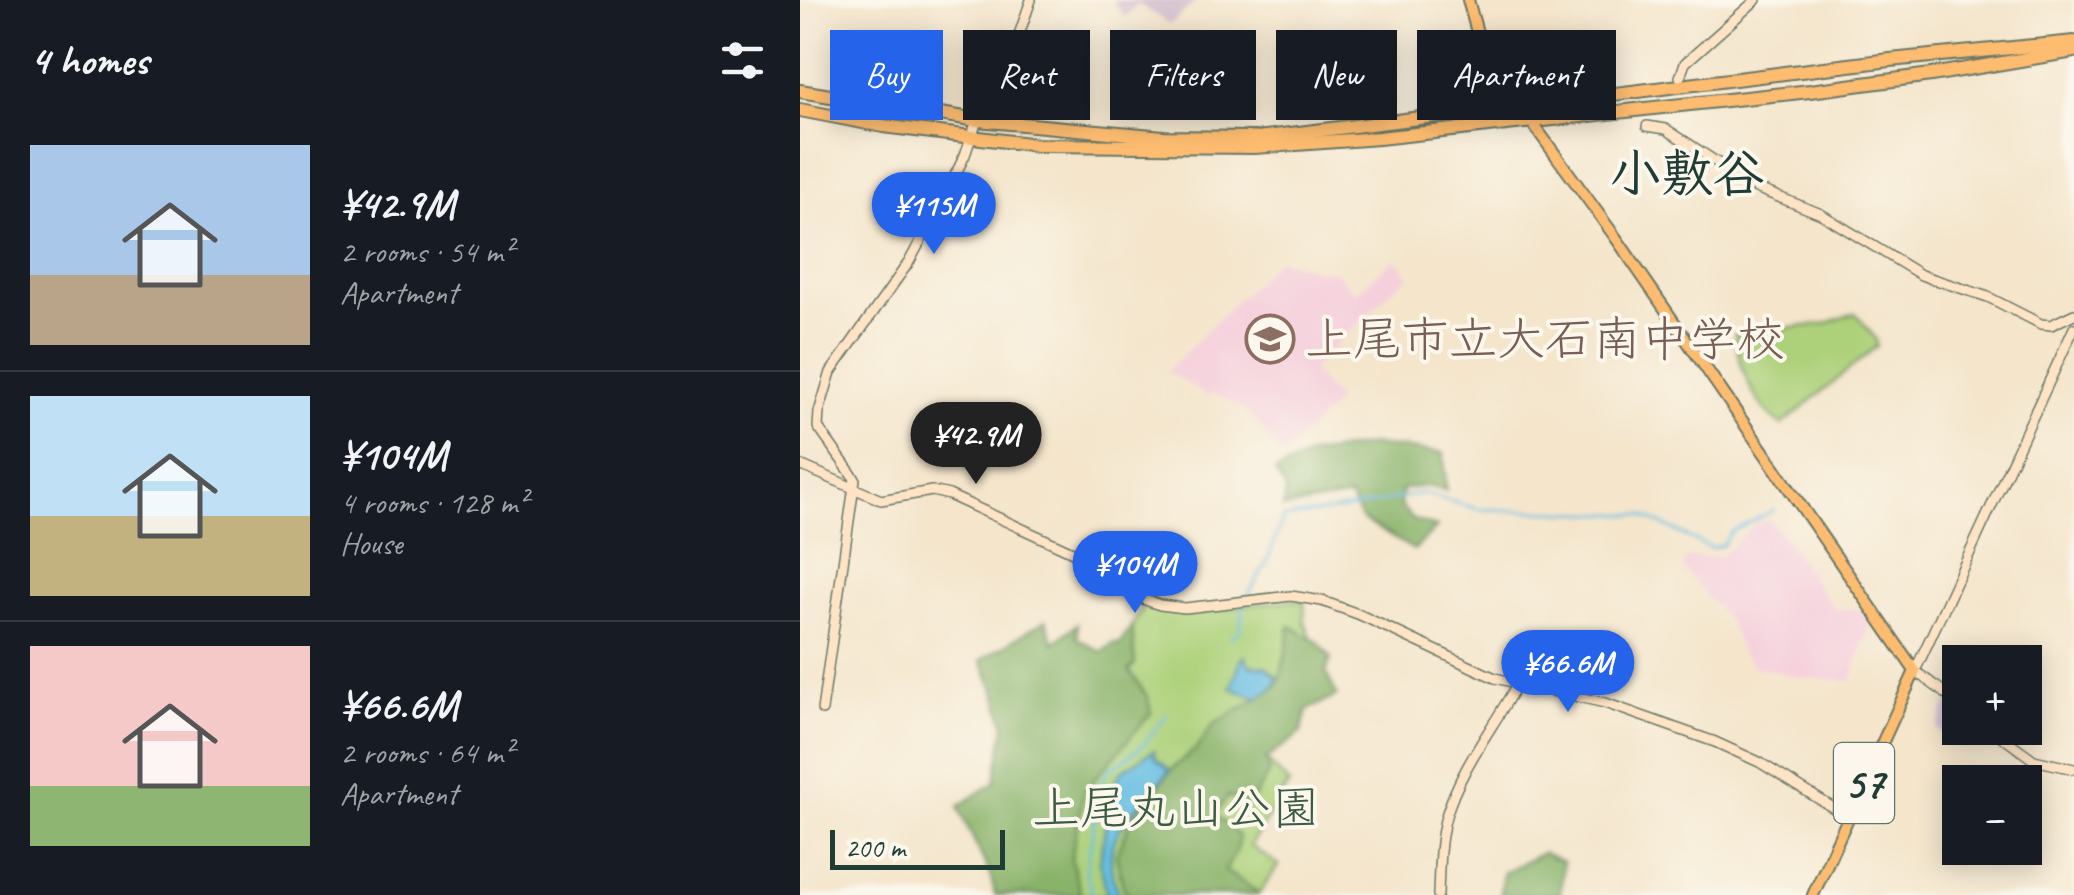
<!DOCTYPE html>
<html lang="en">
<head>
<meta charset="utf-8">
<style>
	:root { --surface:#171b24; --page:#20242c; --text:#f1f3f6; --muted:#9ea1a6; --line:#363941; --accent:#2563eb }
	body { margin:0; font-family:Caveat,"Klee One",sans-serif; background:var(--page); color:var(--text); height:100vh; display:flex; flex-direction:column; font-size:38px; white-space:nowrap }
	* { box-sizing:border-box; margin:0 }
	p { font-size:32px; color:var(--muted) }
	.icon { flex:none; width:55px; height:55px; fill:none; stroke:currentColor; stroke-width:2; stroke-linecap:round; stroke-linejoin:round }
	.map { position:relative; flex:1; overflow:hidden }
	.side { display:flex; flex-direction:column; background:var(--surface); width:800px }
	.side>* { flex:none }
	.banner { position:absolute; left:30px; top:30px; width:950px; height:90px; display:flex; gap:20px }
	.fabs { position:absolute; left:1142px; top:645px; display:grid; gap:20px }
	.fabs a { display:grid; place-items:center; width:100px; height:100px; border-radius:0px; background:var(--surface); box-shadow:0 5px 25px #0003; font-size:50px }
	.scale { position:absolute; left:30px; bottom:25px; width:175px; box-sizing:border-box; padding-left:10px; border:5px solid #1f3d34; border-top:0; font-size:28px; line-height:35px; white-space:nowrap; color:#1f3d34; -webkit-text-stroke:8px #fbf7ec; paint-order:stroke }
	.price { position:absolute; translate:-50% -85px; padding:0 22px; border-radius:35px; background:var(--accent); color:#fff; font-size:32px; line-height:65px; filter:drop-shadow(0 2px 5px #0008) }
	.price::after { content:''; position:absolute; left:50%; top:60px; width:30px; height:22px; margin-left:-15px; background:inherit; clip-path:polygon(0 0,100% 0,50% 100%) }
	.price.selected { background:#222; color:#fff }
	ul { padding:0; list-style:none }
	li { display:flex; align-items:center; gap:30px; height:250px; padding:0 30px }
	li+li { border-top:2px solid var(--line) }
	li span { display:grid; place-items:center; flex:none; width:280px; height:200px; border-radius:0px; color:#555 }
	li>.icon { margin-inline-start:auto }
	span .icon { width:120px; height:120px; fill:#fffc; stroke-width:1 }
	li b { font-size:42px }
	h2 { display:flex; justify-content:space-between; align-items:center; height:120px; padding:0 30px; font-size:42px }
	.pill { padding:0 35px; border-radius:0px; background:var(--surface); box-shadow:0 5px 25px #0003; font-size:35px; line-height:90px }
	.pill.selected { background:var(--accent); color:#fff }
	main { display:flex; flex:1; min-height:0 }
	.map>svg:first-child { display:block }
	.built { fill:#f5cfdc }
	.industrial { fill:#d1bdcc }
	.green { fill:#add17a; stroke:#668757; stroke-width:2.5 }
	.forest { fill:#8ab36a; stroke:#54784f; stroke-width:2.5 }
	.water { fill:#66bee3; stroke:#427e8c; stroke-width:2.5 }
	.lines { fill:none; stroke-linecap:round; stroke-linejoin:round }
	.stream { stroke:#66bee3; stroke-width:2.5 }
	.secondary-casing { stroke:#6a7869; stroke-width:12 }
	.primary-casing { stroke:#6a7869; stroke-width:14 }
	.highway-casing { stroke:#6a7869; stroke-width:16 }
	.secondary { stroke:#fee4c5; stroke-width:9 }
	.primary { stroke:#fdbc6f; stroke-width:10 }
	.highway { stroke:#fdbc6f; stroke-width:12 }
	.labels { text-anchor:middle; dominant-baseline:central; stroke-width:8; stroke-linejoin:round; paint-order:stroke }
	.shield { fill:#fbf7ec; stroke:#61756b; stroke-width:2.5 }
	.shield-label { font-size:45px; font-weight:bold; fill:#1f3d34 }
	.education-label { font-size:48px; fill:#785e54; stroke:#fbf7ec; text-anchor:start }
	.park-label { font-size:48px; fill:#3b5b42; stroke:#fbf7ec }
	.quarter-label { font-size:52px; font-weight:bold; fill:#1f3d34; stroke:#fbf7ec }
</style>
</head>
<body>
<main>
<section class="side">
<h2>4 homes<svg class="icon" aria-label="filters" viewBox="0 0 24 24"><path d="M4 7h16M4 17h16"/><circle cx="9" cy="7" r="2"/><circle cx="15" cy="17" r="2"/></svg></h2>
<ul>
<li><span style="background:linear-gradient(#a9c7e8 65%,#b9a48a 0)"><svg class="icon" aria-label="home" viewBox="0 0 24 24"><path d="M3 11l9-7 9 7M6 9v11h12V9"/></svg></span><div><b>¥42.9M</b><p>2 rooms · 54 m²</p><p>Apartment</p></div></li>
<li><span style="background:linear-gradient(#bfe0f5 60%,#c2b280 0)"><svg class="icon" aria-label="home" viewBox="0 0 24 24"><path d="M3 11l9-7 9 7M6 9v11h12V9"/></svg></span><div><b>¥104M</b><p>4 rooms · 128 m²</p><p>House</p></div></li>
<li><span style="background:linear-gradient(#f6c9c9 70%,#8fb573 0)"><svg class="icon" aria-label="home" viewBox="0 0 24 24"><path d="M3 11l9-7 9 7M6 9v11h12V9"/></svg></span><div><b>¥66.6M</b><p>2 rooms · 64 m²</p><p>Apartment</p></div></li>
</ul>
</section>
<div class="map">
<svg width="1274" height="895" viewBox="0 0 1274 895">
	<rect width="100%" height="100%" fill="#fbf7ec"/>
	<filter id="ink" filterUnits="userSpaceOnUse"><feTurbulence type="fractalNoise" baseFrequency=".01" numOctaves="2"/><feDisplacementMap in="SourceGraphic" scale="20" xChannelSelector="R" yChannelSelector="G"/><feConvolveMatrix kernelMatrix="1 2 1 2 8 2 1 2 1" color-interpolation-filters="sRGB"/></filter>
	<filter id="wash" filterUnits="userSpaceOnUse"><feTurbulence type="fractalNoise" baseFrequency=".0048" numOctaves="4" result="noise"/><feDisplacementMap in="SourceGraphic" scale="40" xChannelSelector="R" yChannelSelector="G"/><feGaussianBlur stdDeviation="2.25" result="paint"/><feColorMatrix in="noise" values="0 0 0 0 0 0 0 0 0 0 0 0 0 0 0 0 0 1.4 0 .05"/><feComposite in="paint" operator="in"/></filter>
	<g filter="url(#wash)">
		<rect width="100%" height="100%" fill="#f4e5cb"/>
		<g class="built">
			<path d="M595 258 610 276 594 288 511 370 536 399V403L484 454H480L456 421 437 405 412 393 409 397 367 371 478 259 521 271 534 270 555 293Z"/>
			<path d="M966 519 971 520 1035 610 1066 609 1072 619 1051 681 996 677 953 666 942 654 929 622 884 570 883 562 887 558 922 556 953 526Z"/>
		</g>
		<g class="industrial">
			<path d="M312 0H397L370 25 338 4 325 17Z"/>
			<path d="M1148 701 1160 709V728L1187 729 1171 747 1137 729Z"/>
		</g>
		<g class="green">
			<path d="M1055 313 1076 339 1077 346 982 425C954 406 938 367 935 334L1024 324Z"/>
			<path d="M492 600 504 601 505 622 513 642 466 759 489 784 450 846 479 865 458 895H281L271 859 284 791 348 698 329 670 335 664 332 626 344 605 381 613Z"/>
		</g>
		<g class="forest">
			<path d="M574 445 644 453 646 490 626 486 602 489 600 505 613 520 637 527 614 550 561 519 550 497 483 508 486 490 475 472 512 454Z"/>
			<path d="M246 620 254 643 277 624V638L301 652 315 643 319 645 332 626 335 664 329 670 348 698 351 713 284 792 271 859 281 895H195L191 876 158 807 195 782 205 726 196 693 181 660Z"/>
			<path d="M490 626 518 642 531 658 526 673 537 696 507 710 501 733 466 759 470 771 449 806 428 796 415 815 439 836 436 851 425 871 456 891 453 895H329L323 887 316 856 332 817 375 766 396 749 413 725 476 687C484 668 487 647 490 626Z"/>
			<path d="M743 853 763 862 760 895H700L703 872Z"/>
		</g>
		<g class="water">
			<path d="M445 656 449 665 466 667 477 677 475 686 457 698 431 688 441 660Z"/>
			<path d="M354 750 355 757 370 770C337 810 291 838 320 895H307L300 862 311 787 322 771Z"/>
		</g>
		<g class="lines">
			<g class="stream">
				<path d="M448 595 466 564 483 518 554 508 622 493 678 509 842 515 911 548 923 545 931 532 974 510"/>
				<path d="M431 638 440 631 444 603"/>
				<path d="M293 895 286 874 300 785 307 772 342 746 367 715"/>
			</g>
		</g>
	</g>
	<g filter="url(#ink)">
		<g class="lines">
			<g class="secondary-casing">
				<g id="secondary">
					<path d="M880 77 885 63 956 0"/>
					<path d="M847 126 866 129 956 188 1021 214 1121 275 1188 297 1241 324 1251 325 1274 314"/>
					<path d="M0 465 81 500 132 491 149 495 279 555 343 599 360 605 385 608 491 596 522 601 558 614 695 678 805 703 915 742 959 762 1048 817"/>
					<path d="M1160 704 1115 671 1274 328"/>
					<path d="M22 710 55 479 18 427 19 412 31 372 109 262 140 206 165 155 186 95 213 52 231 0"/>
					<path d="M1190 728 1234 760 1274 769"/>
					<path d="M638 895C639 869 639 842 646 816 661 767 693 728 717 684"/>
				</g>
			</g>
			<g class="primary-casing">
				<path id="primary" d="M668 0 680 43 696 73 816 238 1115 671 1013 895"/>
			</g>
			<g class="highway-casing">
				<g id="highway">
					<path d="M0 91 177 120 364 137 457 138 1090 60 1274 42"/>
					<path d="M0 110 83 126 237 145 454 147 579 138 1010 91 1131 75 1274 51"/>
				</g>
			</g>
			<use href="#secondary" class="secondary"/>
			<use href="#primary" class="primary"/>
			<use href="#highway" class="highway"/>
		</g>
	</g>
	<defs>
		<g id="school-ring" transform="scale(2.5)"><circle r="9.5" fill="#fbf7ec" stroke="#8d6e63" stroke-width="1.5"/><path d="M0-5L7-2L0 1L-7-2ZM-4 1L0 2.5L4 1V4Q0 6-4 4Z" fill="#8d6e63"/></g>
	</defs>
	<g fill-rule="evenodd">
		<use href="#school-ring" x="470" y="339"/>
	</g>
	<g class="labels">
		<rect class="shield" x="1034" y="743" width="60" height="80" rx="8"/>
		<g class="shield-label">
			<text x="1064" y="783">57</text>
		</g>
		<g class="education-label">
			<text x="505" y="339">上尾市立大石南中学校</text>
		</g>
		<g class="park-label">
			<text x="376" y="808">上尾丸山公園</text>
		</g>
		<g class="quarter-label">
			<text x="887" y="174">小敷谷</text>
		</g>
	</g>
</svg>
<div class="fabs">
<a>+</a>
<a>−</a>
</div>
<div class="scale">200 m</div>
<b class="price" style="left:134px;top:257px">¥115M</b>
<b class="price selected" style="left:176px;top:487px">¥42.9M</b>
<b class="price" style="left:335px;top:616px">¥104M</b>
<b class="price" style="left:768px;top:715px">¥66.6M</b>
<div class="banner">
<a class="pill selected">Buy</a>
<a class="pill">Rent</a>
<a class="pill">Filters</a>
<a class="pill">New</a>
<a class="pill">Apartment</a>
</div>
</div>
</main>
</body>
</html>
